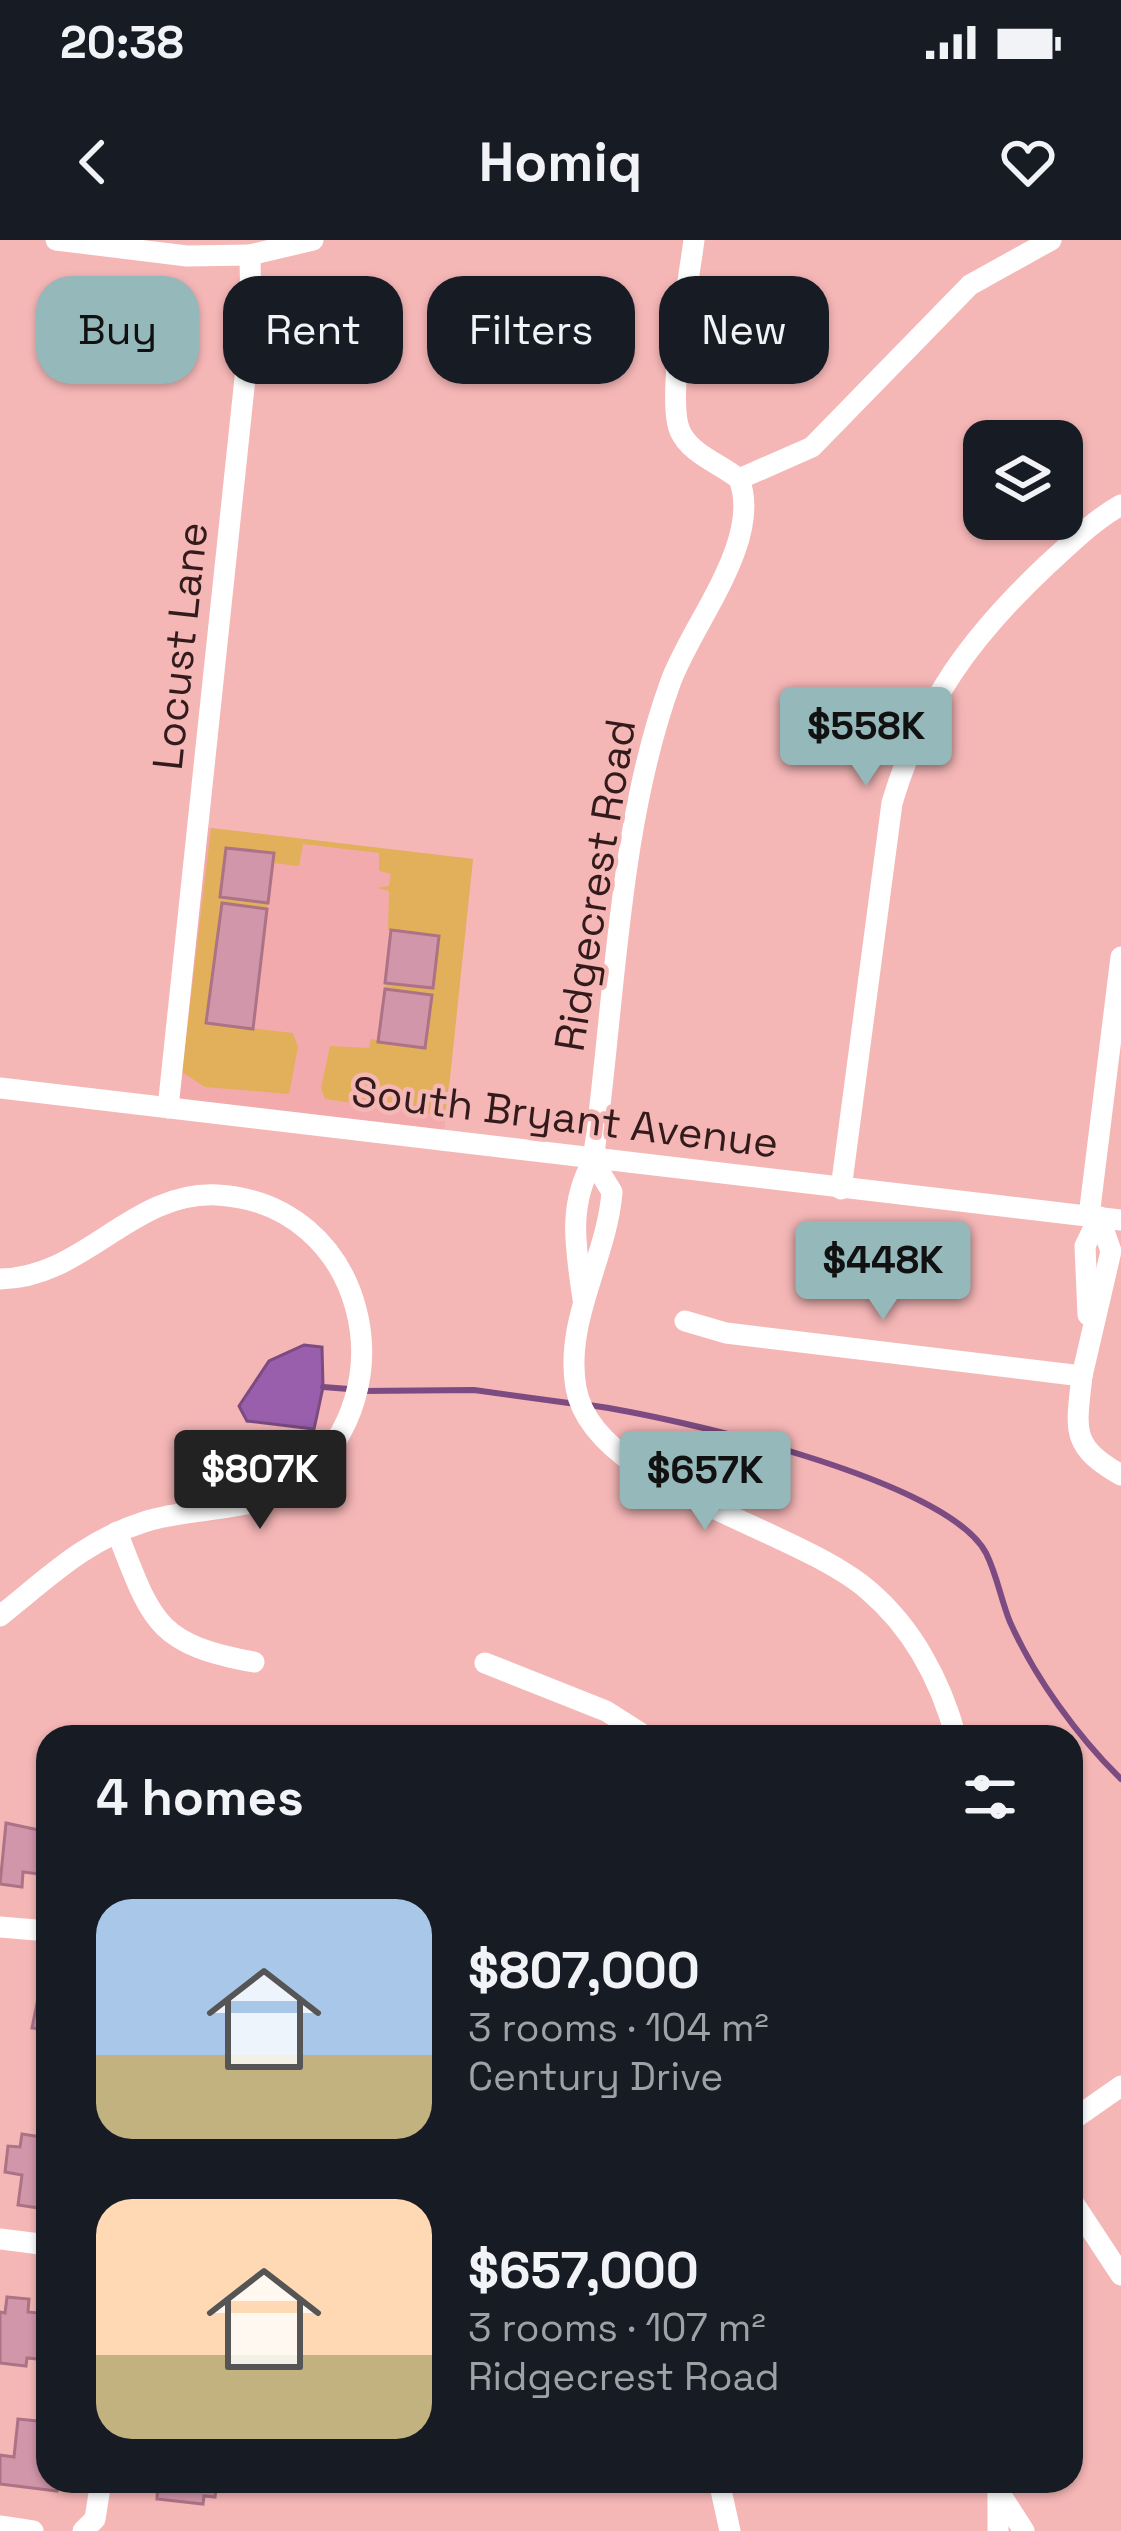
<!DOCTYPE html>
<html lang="en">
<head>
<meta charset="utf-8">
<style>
	:root { --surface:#171b24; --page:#20242c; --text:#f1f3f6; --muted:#9ea1a6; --accent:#95b8bb }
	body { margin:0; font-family:"Space Grotesk",sans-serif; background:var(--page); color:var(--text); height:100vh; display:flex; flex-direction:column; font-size:45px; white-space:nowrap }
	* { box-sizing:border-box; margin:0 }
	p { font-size:39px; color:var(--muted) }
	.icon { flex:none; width:66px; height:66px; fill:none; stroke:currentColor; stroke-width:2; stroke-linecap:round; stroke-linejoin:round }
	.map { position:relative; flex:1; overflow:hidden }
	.panel { position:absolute; left:36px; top:1485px; width:1047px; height:768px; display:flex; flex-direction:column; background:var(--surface); border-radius:36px; box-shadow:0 3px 9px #0004 }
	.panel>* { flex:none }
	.banner { position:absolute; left:36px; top:36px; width:1050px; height:108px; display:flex; gap:24px }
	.fabs { position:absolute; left:963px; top:180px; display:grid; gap:24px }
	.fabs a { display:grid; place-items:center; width:120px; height:120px; border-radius:24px; background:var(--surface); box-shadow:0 3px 9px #0004; font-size:60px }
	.price { position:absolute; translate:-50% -102px; padding:0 27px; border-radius:12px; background:var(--accent); color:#111; font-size:39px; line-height:78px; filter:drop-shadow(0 3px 6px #0008) }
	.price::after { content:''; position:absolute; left:50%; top:72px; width:36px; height:27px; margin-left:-18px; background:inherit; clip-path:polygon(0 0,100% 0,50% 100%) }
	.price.active { background:#222; color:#fff }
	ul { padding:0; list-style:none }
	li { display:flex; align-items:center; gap:36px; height:300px; padding:0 60px }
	li span { display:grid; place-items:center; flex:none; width:336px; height:240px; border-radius:36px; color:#555 }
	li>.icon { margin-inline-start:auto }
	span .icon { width:144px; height:144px; fill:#fffc; stroke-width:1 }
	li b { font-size:51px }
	h2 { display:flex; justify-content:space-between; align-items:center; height:144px; padding:0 60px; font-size:51px }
	.tag { padding:0 42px; border-radius:36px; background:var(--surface); box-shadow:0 3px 9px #0004; font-size:42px; line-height:108px }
	.tag.active { background:var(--accent); color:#111 }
	.status { display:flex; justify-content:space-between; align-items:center; height:84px; padding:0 60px; background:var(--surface); direction:ltr }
	.status svg { height:33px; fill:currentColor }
	header { display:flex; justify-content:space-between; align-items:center; height:156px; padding:0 60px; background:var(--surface); font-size:54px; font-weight:600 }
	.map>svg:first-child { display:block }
	.built { fill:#f2aaac }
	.green { fill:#e2af5a }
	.water { fill:#9a5fac; stroke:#7b4b81; stroke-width:3 }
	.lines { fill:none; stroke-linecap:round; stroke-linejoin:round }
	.stream { stroke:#7b4b81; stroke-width:6 }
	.building { fill:#d196a9; stroke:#ab7385; stroke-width:3 }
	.minor { stroke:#fff; stroke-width:21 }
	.labels { text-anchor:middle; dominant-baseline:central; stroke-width:9; stroke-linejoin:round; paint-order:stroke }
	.street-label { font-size:42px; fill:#331b1c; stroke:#f5b6b6 }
</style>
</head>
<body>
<div class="status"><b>20:38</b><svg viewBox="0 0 49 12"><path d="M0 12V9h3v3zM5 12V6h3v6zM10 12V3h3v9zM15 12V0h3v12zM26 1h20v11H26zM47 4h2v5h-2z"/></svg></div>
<header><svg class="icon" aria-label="back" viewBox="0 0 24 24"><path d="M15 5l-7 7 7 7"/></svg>Homiq<svg class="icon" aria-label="heart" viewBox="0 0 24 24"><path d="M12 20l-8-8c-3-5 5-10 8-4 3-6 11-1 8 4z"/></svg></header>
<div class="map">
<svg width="1121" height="2291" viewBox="0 0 1121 2291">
	<rect width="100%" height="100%" fill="#f5b6b6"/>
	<path class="built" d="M201 587 473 619 443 902 168 868Z"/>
	<path class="green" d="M211 588 473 619 446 876 325 859 321 848 330 806 369 808 371 799 426 807 432 755 385 749V743L433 748 439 697 388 690 389 651 377 648 389 646 391 634 379 631V613L303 604 299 626 273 623 267 669 222 664 207 783 293 793 298 807 289 854 205 847 182 832Z"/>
	<path class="water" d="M304 1105 322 1107 323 1147 314 1189 247 1181 239 1166 269 1121Z"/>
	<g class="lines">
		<g class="stream">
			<path d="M323 1147 349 1149"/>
			<path d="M362 1151 474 1150 576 1164"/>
			<path d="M589 1165C673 1177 947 1239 986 1313 997 1335 1001 1360 1010 1382 1035 1438 1078 1497 1121 1539"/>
		</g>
	</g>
	<g class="building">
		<path d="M226 608 274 613 268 663 220 657Z"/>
		<path d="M222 663 267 669 253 789 206 783Z"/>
		<path d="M391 690 439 696 433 748 385 743Z"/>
		<path d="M385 749 432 755 425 808 378 802Z"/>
		<path d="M6 1583 48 1592V1635L23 1632 22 1647 0 1644Z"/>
		<path d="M44 1729H48V1790L32 1788Z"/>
		<path d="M22 1894 48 1898V1953L41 1952 39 1968 18 1965 22 1935 5 1932 8 1906 20 1907Z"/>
		<path d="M7 2057 29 2059 28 2072 48 2074V2120L27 2118 26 2126 0 2123V2072L5 2073Z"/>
		<path d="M18 2179 48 2182V2241H58L57 2251 0 2244V2215L14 2217Z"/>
		<path d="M158 2241H217L215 2257 204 2256 203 2264 157 2259Z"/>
	</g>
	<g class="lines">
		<g class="minor">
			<path d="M56 0 187 16 250 15"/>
			<path d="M739 239 812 207 970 45 1051 0"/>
			<path d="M0 848 1121 980"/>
			<path d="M168 868 251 81 250 15 313 0"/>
			<path d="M593 921 612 952C607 1018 564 1080 576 1148 593 1246 795 1287 868 1350 913 1388 941 1442 956 1497"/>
			<path d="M841 949 892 563C921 464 973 394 1048 324 1071 303 1094 280 1121 265"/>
			<path d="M1089 976 1121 717"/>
			<path d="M0 1039C85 1038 131 951 217 955 365 963 411 1152 300 1240 256 1275 196 1265 144 1282 84 1301 48 1338 0 1376"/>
			<path d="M583 1059C576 1009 567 966 593 921 615 766 617 588 671 441 693 382 763 300 739 239 721 224 690 214 680 191 666 159 689 40 694 0"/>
			<path d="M1088 1075 1085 1006 1099 977"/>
			<path d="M685 1081 726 1093 1082 1136 1111 1011 1099 977"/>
			<path d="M1082 1136C1076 1190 1070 1206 1121 1235"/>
			<path d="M117 1292C152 1381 155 1404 254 1422"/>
			<path d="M485 1423 606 1471 647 1497"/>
			<path d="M0 1687 48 1691"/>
			<path d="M1071 1881 1121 1846"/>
			<path d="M1071 1959 1121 2035"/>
			<path d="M0 1999 48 2005"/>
			<path d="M719 2241 730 2291"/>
			<path d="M992 2241 1024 2291"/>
			<path d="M998 2251V2291"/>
			<path d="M0 2286 33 2291"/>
			<path d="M83 2291 95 2279 101 2241"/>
		</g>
	</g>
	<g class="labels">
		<g class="street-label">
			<text transform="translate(180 406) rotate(-84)">Locust Lane</text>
			<text transform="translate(595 645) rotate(-81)">Ridgecrest Road</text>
			<text transform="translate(565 877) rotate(7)">South Bryant Avenue</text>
		</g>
	</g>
</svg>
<div class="fabs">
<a><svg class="icon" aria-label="layers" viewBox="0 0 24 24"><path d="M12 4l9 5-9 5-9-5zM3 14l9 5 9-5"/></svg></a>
</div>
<b class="price" style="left:866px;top:549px">$558K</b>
<b class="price" style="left:883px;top:1083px">$448K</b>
<b class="price active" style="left:260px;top:1292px">$807K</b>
<b class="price" style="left:705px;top:1293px">$657K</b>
<div class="banner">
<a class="tag active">Buy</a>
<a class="tag">Rent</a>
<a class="tag">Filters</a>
<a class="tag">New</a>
</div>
<section class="panel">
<h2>4 homes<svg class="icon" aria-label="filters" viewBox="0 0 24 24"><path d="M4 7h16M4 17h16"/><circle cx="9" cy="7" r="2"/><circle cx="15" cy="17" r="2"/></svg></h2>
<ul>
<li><span style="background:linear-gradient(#a9c7e8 65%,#c2b280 0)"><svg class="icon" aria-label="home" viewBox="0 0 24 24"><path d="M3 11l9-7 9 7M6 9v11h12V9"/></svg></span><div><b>$807,000</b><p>3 rooms · 104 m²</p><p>Century Drive</p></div></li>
<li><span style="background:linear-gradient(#ffd9b3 65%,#c2b280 0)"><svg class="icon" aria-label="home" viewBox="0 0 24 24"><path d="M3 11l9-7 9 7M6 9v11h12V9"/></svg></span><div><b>$657,000</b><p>3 rooms · 107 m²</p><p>Ridgecrest Road</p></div></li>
</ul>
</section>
</div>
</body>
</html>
